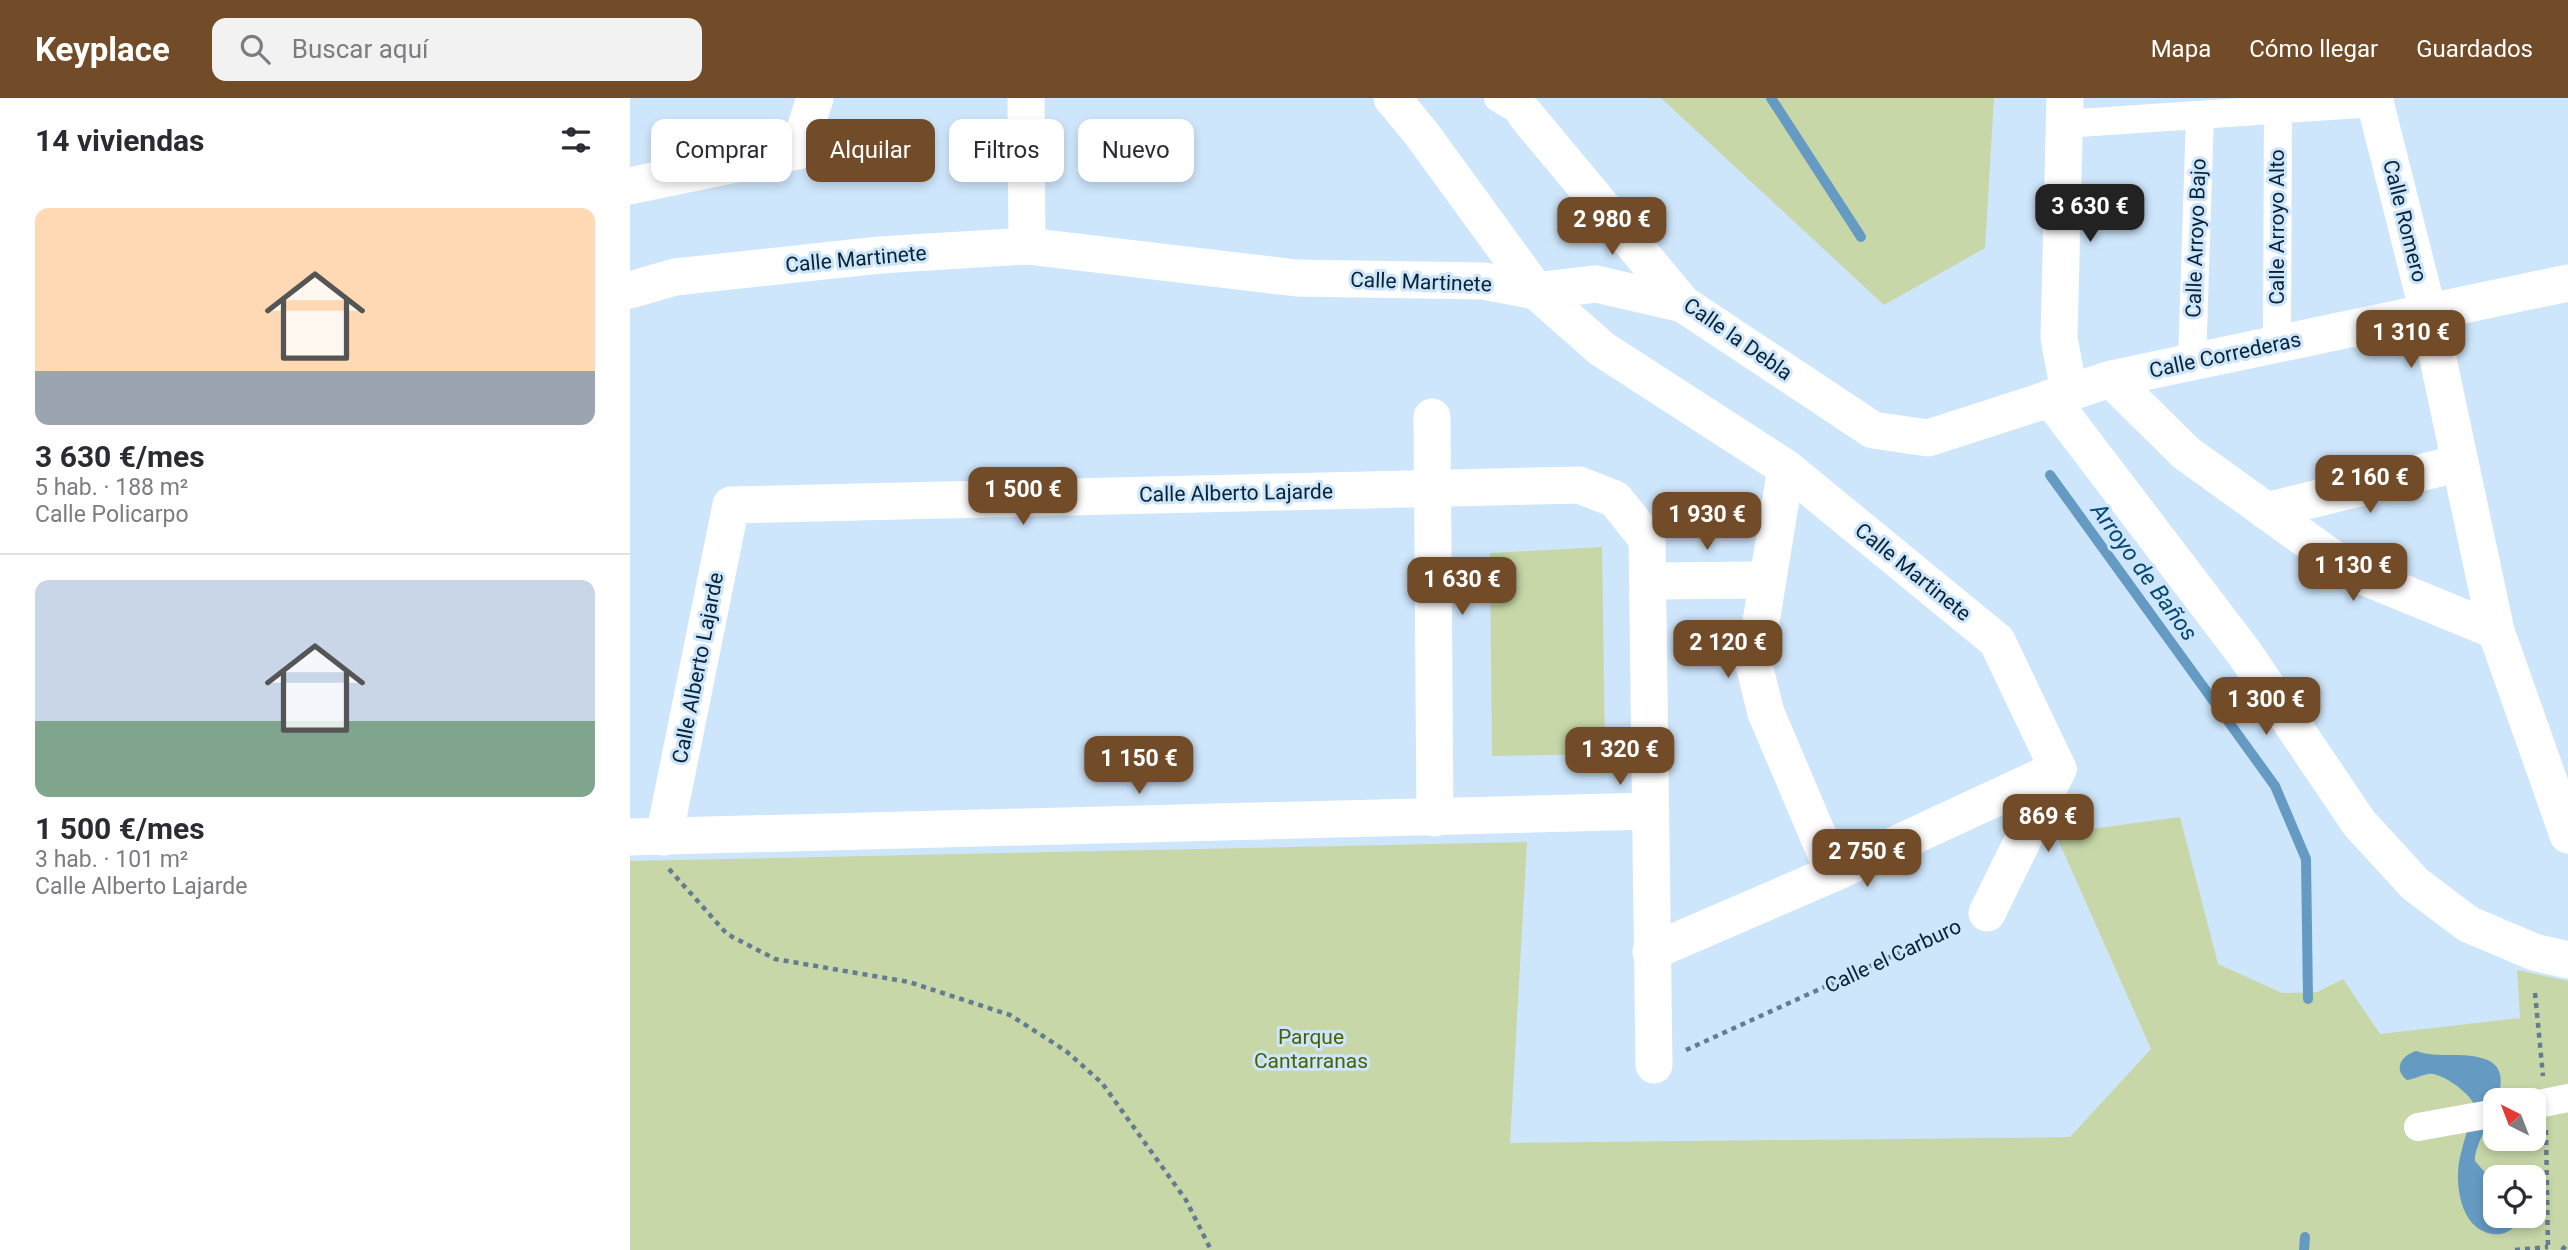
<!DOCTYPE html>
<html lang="es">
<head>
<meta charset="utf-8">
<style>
	:root { --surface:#fff; --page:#f2f2f3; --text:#2b2b33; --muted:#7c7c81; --line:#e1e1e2; --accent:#724c28 }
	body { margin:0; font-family:Roboto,sans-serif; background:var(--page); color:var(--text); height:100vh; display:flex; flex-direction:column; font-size:26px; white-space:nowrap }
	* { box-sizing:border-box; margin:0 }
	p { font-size:23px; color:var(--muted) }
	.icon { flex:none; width:38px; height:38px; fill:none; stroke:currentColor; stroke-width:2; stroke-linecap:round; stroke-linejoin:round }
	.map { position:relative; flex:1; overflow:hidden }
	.sheet { display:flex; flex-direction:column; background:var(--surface); width:630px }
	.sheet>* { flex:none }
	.hud { position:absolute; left:21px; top:21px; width:665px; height:63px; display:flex; gap:14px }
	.needle { width:46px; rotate:318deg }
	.buttons { position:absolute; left:1853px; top:990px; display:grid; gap:14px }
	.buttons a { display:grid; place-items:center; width:63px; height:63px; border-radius:14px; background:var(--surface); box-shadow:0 4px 10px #0003; font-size:35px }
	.price { position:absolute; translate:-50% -60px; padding:0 16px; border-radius:14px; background:var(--accent); color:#fff; font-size:23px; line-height:46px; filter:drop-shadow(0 2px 4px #0008) }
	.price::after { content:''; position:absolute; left:50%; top:42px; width:21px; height:16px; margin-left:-10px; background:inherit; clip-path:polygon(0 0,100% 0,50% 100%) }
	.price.active { background:#222; color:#fff }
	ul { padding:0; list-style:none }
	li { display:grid; align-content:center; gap:14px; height:371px; padding:0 35px }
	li+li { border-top:2px solid var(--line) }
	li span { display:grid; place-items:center; height:217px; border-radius:14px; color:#555 }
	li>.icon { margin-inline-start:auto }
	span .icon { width:126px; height:126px; fill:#fffc; stroke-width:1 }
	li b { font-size:30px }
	h2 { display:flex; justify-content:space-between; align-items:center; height:84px; padding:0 35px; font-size:30px }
	.pill { padding:0 24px; border-radius:14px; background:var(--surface); box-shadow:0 4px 10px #0003; font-size:24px; line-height:63px }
	.pill.active { background:var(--accent); color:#fff }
	header { display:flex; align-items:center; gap:42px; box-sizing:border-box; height:98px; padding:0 35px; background:var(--accent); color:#fff }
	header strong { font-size:33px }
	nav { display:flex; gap:38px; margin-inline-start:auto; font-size:24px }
	.search { width:490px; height:63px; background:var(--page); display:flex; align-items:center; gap:18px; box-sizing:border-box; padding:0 24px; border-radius:14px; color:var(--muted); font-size:26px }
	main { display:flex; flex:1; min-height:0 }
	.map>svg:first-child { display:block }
	.green { fill:#c7d7a8; fill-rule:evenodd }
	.water { fill:#659ac3 }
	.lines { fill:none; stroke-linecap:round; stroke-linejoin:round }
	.stream { stroke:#659ac3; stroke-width:10 }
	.path { stroke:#637c90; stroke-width:4.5; stroke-dasharray:5 5; stroke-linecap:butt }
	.pedestrian { stroke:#fff; stroke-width:28 }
	.minor { stroke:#fff; stroke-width:37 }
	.labels { text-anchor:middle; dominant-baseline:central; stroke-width:6; stroke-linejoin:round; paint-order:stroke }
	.street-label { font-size:21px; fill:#092336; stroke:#cee6fb }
	.park-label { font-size:21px; fill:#4b6100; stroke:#cee6fb }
	.water-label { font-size:23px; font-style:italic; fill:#064871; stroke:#cee6fb }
</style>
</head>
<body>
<header>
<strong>Keyplace</strong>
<div class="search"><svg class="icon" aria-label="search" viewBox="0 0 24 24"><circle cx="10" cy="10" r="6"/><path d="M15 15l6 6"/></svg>Buscar aquí</div>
<nav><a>Mapa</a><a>Cómo llegar</a><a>Guardados</a></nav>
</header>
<main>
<section class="sheet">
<h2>14 viviendas<svg class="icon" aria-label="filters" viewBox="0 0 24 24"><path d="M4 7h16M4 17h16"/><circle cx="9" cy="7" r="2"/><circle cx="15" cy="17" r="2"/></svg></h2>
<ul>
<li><span style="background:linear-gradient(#ffd9b3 75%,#9aa5b1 0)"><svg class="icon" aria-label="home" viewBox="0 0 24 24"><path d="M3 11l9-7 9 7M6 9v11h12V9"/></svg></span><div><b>3 630 €/mes</b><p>5 hab. · 188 m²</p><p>Calle Policarpo</p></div></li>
<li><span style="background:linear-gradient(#c9d6e8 65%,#7fa58c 0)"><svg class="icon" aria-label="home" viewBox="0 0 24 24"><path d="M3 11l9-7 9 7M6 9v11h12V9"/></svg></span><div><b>1 500 €/mes</b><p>3 hab. · 101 m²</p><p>Calle Alberto Lajarde</p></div></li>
</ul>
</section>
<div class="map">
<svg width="1938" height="1152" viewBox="0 0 1938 1152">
	<rect width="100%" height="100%" fill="#cee6fb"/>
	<g class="green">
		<path d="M1031 0H1364L1355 150 1254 207Z"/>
		<path d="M972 449 975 656 862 658 860 455Z"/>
		<path d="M1550 719 1588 866 1652 895 1687 894 1713 881 1750 936 1890 920 1887 872 1938 883V1152H0V763L897 744 880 1045 1440 1039 1521 951 1429 744 1431 735ZM1866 1003H1904V1041H1866ZM1866 1080H1904V1118H1866Z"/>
	</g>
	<path class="water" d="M1786 953C1808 961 1832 953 1855 961 1896 976 1844 1037 1845 1063L1858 1078 1865 1080 1866 1118H1892C1886 1130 1876 1138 1862 1136 1830 1131 1824 1085 1830 1059 1834 1042 1840 1024 1844 1007 1841 996 1811 974 1799 976 1791 977 1785 981 1777 982 1763 971 1771 958 1786 953Z"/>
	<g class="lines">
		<g class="stream">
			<path d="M1141 0 1231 139"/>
			<path d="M1420 377 1645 688 1676 761 1678 901"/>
			<path d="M1674 1152 1675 1139"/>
		</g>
		<g class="path">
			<path d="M39 771 97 836 145 861 279 884 380 917 436 953 472 985 556 1102 581 1152"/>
			<path d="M1905 895 1913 978"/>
			<path d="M1056 952 1328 828"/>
			<path d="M1916 1032 1918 1152"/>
			<path d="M1885 1152 1918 1149"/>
			<path d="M1932 1152 1938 1145"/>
		</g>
		<g class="pedestrian">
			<path d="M868 0 895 16"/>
			<path d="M1433 26 1745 5"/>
			<path d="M1647 246 1648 12"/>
			<path d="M1562 264 1570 17"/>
			<path d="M1904 1007 1938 1000"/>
			<path d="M1788 1029 1866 1015"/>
		</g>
		<g class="minor">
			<path d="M396 0 397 148"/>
			<path d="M762 0 791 35 906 193 966 186 1053 206"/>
			<path d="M1435 0 1429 240 1439 294"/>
			<path d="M1744 0 1798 214 1866 533"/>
			<path d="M895 16 1053 206 1243 332 1298 340 1481 281 1938 185"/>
			<path d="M0 88 168 53 185 0"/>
			<path d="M0 192 45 179 250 157 397 148 666 180 854 183 906 193 972 251 1156 370 1367 543 1428 671"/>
			<path d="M1481 281 1556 355 1720 473 1866 533 1938 737"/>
			<path d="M1420 300 1615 556 1729 725 1785 786 1838 826 1904 854 1938 862"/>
			<path d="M802 319 805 720"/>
			<path d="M1156 370 1124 567 1136 615 1204 775"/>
			<path d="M1636 413 1830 365"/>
			<path d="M1018 483 1137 482"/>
			<path d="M0 739 1019 713"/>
			<path d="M34 739 101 407 949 387 985 401 1017 441 1024 967"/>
			<path d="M1357 815 1428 671"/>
			<path d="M1021 854 1204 775 1428 671"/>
		</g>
	</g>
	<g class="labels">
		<g class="street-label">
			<text transform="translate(1775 123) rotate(76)">Calle Romero</text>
			<text transform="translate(1647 129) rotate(-90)">Calle Arroyo Alto</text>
			<text transform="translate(1566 140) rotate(-88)">Calle Arroyo Bajo</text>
			<text transform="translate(226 161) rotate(-5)">Calle Martinete</text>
			<text transform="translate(791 184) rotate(2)">Calle Martinete</text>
			<text transform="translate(1108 241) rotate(35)">Calle la Debla</text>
			<text transform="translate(1595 257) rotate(-12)">Calle Correderas</text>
			<text transform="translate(606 395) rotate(-1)">Calle Alberto Lajarde</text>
			<text transform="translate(1283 474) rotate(39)">Calle Martinete</text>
			<text transform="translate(68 570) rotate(-79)">Calle Alberto Lajarde</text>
			<text transform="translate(1263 858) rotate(-25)">Calle el Carburo</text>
		</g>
		<g class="park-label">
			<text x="681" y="939">Parque<tspan x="681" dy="24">Cantarranas</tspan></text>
		</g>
		<g class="water-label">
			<text transform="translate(1514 474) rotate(54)">Arroyo de Baños</text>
		</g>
	</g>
</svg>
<div class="buttons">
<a><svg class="needle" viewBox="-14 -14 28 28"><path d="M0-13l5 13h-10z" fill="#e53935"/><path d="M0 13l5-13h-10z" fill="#7c7c81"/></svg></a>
<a><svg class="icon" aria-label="locate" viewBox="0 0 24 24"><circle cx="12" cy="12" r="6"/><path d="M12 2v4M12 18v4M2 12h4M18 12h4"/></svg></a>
</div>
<b class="price active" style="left:1460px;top:146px">3 630 €</b>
<b class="price" style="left:982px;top:159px">2 980 €</b>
<b class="price" style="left:1781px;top:272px">1 310 €</b>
<b class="price" style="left:1740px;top:417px">2 160 €</b>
<b class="price" style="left:393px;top:429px">1 500 €</b>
<b class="price" style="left:1077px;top:454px">1 930 €</b>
<b class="price" style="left:1723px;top:505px">1 130 €</b>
<b class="price" style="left:832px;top:519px">1 630 €</b>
<b class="price" style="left:1098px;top:582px">2 120 €</b>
<b class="price" style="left:1636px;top:639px">1 300 €</b>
<b class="price" style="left:990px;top:689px">1 320 €</b>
<b class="price" style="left:509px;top:698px">1 150 €</b>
<b class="price" style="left:1418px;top:756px">869 €</b>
<b class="price" style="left:1237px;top:791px">2 750 €</b>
<div class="hud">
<a class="pill">Comprar</a>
<a class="pill active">Alquilar</a>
<a class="pill">Filtros</a>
<a class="pill">Nuevo</a>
</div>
</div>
</main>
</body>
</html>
